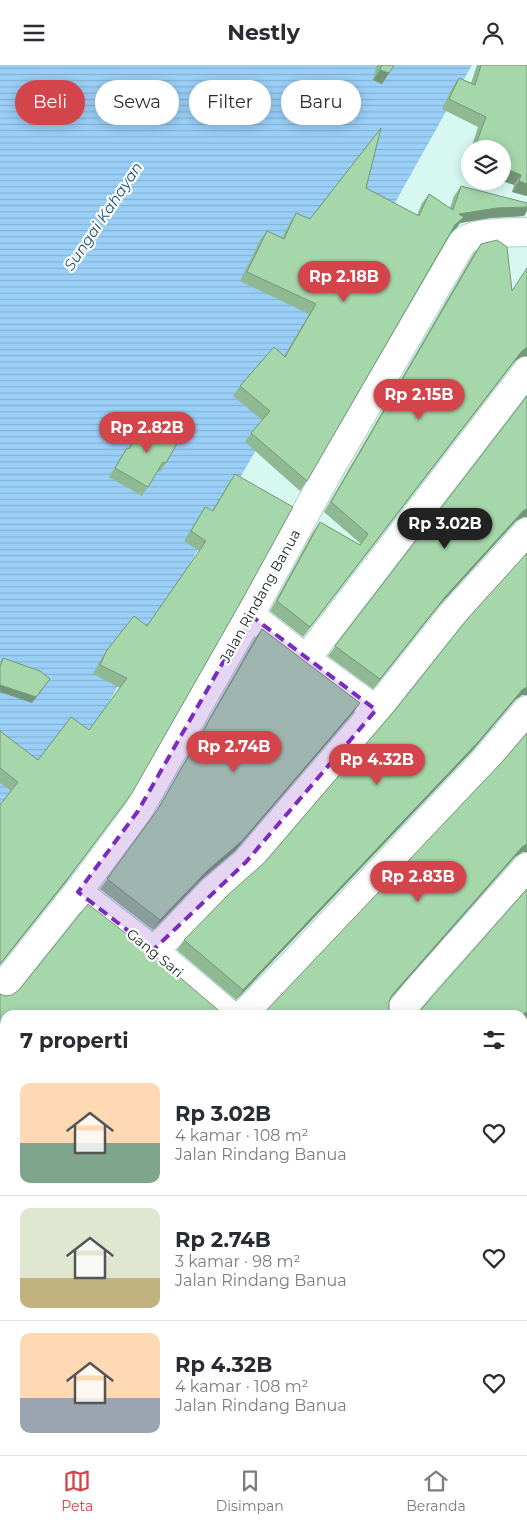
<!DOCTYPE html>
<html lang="id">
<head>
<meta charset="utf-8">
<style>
	:root { --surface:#fff; --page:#f2f2f3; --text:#2b2b33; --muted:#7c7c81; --line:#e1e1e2; --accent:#d4454b }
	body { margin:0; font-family:Montserrat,sans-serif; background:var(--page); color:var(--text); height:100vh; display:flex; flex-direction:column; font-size:19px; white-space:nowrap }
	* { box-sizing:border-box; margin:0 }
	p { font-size:16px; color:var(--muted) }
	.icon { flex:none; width:28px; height:28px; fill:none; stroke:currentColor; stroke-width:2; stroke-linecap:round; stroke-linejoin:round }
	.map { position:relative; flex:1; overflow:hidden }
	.side { position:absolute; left:0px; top:945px; width:528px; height:445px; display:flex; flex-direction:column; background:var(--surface); border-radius:15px 15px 0 0; box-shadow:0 2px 12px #0003 }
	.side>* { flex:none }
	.guide { position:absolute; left:15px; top:15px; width:498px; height:45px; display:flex; gap:10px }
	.buttons { position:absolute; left:461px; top:75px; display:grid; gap:10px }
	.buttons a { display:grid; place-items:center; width:50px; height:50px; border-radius:50%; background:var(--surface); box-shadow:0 2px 12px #0003; font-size:25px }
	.price { position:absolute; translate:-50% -42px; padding:0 11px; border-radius:18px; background:var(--accent); color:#fff; font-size:16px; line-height:32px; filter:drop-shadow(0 1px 2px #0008) }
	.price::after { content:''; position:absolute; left:50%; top:30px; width:15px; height:11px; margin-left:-8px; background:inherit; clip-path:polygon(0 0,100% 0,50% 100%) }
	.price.active { background:#222; color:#fff }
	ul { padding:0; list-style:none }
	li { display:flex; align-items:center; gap:15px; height:125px; padding:0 20px }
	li+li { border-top:1px solid var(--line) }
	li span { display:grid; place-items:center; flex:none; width:140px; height:100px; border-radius:10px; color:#555 }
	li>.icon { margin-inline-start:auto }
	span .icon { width:60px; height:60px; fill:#fffc; stroke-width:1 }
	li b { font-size:21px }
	h2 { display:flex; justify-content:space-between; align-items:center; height:60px; padding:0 20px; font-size:21px }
	.pill { padding:0 18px; border-radius:22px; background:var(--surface); box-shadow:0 2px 12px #0003; font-size:18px; line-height:45px }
	.pill.active { background:var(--accent); color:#fff }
	header { display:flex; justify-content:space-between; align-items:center; height:65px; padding:0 20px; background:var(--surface); font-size:22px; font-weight:700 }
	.dock { display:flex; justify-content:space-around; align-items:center; height:70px; border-top:1px solid var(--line); background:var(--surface); font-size:14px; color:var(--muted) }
	.dock a { display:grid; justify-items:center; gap:2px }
	.dock .active { color:var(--accent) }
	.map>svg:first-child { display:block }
	.water { fill:url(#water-rules) }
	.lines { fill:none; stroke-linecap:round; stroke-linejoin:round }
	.minor-casing { stroke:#b0d0c8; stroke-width:30 }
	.minor { stroke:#fff; stroke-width:28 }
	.wall { fill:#8fb993 }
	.shaded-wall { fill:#749678 }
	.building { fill:#a6d7ab; stroke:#749678 }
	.marked { fill:#7b2cbf; fill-opacity:0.2; stroke:#7b2cbf; stroke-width:4; stroke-dasharray:10 6; stroke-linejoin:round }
	.labels { text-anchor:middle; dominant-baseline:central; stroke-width:4.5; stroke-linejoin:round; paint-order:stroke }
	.street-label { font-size:14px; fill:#172421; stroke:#fff }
	.water-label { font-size:15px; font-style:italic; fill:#17547a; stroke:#fff }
</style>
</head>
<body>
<header><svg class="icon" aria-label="menu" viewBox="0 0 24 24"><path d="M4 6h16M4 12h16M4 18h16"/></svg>Nestly<svg class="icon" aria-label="person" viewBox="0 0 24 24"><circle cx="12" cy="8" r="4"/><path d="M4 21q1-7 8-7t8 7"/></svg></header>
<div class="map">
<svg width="527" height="1390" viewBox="0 0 527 1390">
	<defs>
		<pattern id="water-rules" width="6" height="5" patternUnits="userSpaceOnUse" patternTransform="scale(1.25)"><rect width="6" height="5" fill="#9acff7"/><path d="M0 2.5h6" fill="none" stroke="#84b2d3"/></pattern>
	</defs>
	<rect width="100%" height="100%" fill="#d7f8f0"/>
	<path class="water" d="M0 0H472L272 358 0 823Z"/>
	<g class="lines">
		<g class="minor-casing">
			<g id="minor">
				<path d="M250 550 306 594 376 645"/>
				<path d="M306 594 527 306"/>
				<path d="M78 827 153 885 230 950"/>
				<path d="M153 885 166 874 212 826 246 797 376 645 450 552 527 467"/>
				<path d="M0 925 78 827 138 746 250 550 327 409 462 178C472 166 511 168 527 167"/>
				<path d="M243 950 290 902 484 696 527 645"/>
				<path d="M397 950 420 922 527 802"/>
				<path d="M522 975 527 970"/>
				<path d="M522 1137 527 1132"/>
				<path d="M522 1226 527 1230"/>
				<path d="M183 1385 185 1390"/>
				<path d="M33 1390 37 1385"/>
				<path d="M285 1390 290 1385"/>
				<path d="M365 1390 370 1385"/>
				<path d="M513 1390 518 1385"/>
			</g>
		</g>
		<use href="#minor" class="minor"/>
	</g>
	<g class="wall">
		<path d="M377 0H394L382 19 373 15Z"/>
		<path d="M477 0H527V131L512 127 514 120 502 84H471L478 62 442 44 452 23 459 13 471 18Z"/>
		<path d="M470 86V103L465 101Z"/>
		<path d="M461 121 524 151 490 153 460 158 457 162 451 168 307 416 300 426 245 377 251 368 262 355 233 331 240 321 284 291 309 249 240 216 260 175 267 166 282 173 290 157 296 148 310 154 366 123 417 150 422 138 429 129 450 143 454 131Z"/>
		<path d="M481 179 511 226 521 292 515 296 303 572 270 546 313 467 320 457 360 480 361 479 324 447 474 188Z"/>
		<path d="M527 331 523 452 516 456 438 542 373 624 328 591Z"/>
		<path d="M144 356 166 398 160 407 158 406 142 431 109 412 121 392 127 383 128 384 138 365Z"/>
		<path d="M235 409 125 737 66 817 0 900V740L11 726 0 718V666L38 695 89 665 120 623 93 609 101 594 107 585 147 561 199 486 184 476 205 442 212 446 228 419Z"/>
		<path d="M527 488V630H522L515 635 472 686 236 935 177 885 184 875 265 797 395 645Z"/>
		<path d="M262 564 360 638 353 648 235 786 201 815 153 865 100 824 153 752 255 573Z"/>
		<path d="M0 929 5 950V1041L0 1037Z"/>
		<path d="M527 1233V1373L522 1370Z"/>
		<path d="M200 1385H277L280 1390H200Z"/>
	</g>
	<g class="shaded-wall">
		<path d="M380 5 389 8 382 19 373 15Z"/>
		<path d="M470 93V103L465 101Z"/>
		<path d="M502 102 521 110 514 120 502 116Z"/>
		<path d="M519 116 527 119V131L512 127Z"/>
		<path d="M527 142V146L524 151 490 153 460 158 457 162 449 170 459 149 497 143Z"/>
		<path d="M527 282V291L521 292 515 296 303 572 521 287Z"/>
		<path d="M527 444V452H523L516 456 438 542 373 624 380 614 445 532 523 446Z"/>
		<path d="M50 614 32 638 0 627V620Z"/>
		<path d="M527 622V630H522L515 635 472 686 236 935 243 925 522 625Z"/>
		<path d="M360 638 353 648 235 786 201 815 153 865 160 855Z"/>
		<path d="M125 737 66 817 0 900V899Z"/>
		<path d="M527 779V787H523L515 792 385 940 392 930 522 782Z"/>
		<path d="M527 947V955H522V950Z"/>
		<path d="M527 1109V1117H522V1113Z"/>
		<path d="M527 1201V1208L525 1211H522V1202Z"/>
		<path d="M522 1360H527V1364L522 1370Z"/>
	</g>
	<g class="building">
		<path d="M382 0H394L389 8 380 5Z"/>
		<path d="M481 0H527V119L519 116 521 110 502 102V84H474L486 52 449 34 459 13 475 20Z"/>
		<path d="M381 63 366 123 419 151 429 129 453 145 461 121 527 138V142L497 143 459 149 464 152 455 160 307 416 251 368 270 346 240 321 274 282 285 292 316 239 247 207 267 166 284 174 296 148 310 154Z"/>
		<path d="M497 175 507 182 512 226 527 203V282L521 287 310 562 277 536 320 457 360 480 368 469 331 437 481 179Z"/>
		<path d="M527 331V444L523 446 445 532 380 614 335 581Z"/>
		<path d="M144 356 179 375 166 398 163 397 148 422 115 403 127 383 129 384Z"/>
		<path d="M235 409 293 442 243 533 132 728 72 808 0 899V740L18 717 0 703V666L38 695 71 652 89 665 127 613 100 600 107 585 134 551 147 561 206 476 191 466 205 442 213 446Z"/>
		<path d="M527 488V622L522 625 479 676 243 925 184 875 230 828 265 797 395 645 469 552Z"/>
		<path d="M262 564 360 638 242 776 208 805 160 855 107 814 158 744Z"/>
		<path d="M3 593 40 606 50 614 36 632 0 620V602Z"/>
		<path d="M527 668V779L522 782 392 930 389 937V945L393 950H262L502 697Z"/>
		<path d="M527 824V947L522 950H416Z"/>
		<path d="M88 839 150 887 224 950H5V1026L0 1022V929L5 931 12 930 19 925Z"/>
		<path d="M522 979 527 980V1109L522 1113Z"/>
		<path d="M5 1117V1385H25L28 1390H0V1121Z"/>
		<path d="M522 1141 527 1142V1201L522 1202Z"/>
		<path d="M522 1230 527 1233V1360H522Z"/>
		<path d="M56 1385H177L180 1390H51Z"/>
		<path d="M206 1385H277L280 1390H204Z"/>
		<path d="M309 1385H357L360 1390H303Z"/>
		<path d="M388 1385H505L508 1390H384Z"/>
	</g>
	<path class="marked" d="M250 550 376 645 246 797 153 885 78 827 138 746Z"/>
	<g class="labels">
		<g class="street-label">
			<text transform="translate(260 531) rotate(-61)">Jalan Rindang Banua</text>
			<text transform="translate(155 888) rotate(39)">Gang Sari</text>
		</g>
		<g class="water-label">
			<text transform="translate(103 151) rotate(-56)">Sungai Kahayan</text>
		</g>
	</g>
</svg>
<div class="buttons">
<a><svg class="icon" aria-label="layers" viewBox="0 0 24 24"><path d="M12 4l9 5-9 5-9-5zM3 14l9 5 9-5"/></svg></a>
</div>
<b class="price" style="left:344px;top:238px">Rp 2.18B</b>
<b class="price" style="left:419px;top:356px">Rp 2.15B</b>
<b class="price" style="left:147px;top:389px">Rp 2.82B</b>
<b class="price active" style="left:445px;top:485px">Rp 3.02B</b>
<b class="price" style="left:234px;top:708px">Rp 2.74B</b>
<b class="price" style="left:377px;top:721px">Rp 4.32B</b>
<b class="price" style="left:418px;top:838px">Rp 2.83B</b>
<div class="guide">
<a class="pill active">Beli</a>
<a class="pill">Sewa</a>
<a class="pill">Filter</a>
<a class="pill">Baru</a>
</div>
<section class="side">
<h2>7 properti<svg class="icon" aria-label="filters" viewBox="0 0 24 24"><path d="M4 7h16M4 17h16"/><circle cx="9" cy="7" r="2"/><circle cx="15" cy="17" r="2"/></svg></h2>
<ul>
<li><span style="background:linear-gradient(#ffd9b3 60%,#7fa58c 0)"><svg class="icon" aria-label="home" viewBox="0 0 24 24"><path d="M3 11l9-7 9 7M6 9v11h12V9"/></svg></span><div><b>Rp 3.02B</b><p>4 kamar · 108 m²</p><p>Jalan Rindang Banua</p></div><svg class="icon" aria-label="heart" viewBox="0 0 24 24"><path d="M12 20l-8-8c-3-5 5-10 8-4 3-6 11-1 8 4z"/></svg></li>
<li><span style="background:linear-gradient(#dfe7d0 70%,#c2b280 0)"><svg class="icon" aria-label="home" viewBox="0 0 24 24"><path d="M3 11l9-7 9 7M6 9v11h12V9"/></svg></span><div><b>Rp 2.74B</b><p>3 kamar · 98 m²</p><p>Jalan Rindang Banua</p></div><svg class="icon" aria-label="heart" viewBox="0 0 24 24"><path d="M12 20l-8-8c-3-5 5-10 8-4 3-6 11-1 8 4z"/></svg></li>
<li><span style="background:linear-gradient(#ffd9b3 65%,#9aa5b1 0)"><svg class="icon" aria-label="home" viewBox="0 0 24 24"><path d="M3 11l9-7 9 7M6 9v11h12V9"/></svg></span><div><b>Rp 4.32B</b><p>4 kamar · 108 m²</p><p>Jalan Rindang Banua</p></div><svg class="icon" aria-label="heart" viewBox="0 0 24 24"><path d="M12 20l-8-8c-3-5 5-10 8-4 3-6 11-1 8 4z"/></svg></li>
</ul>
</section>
</div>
<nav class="dock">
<a class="active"><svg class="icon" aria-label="map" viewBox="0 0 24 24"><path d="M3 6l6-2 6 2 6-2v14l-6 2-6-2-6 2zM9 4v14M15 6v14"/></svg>Peta</a>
<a><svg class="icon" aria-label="saved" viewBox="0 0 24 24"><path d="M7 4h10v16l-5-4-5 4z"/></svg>Disimpan</a>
<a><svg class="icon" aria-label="home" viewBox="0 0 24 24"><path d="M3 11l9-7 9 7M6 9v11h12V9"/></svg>Beranda</a>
</nav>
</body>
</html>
